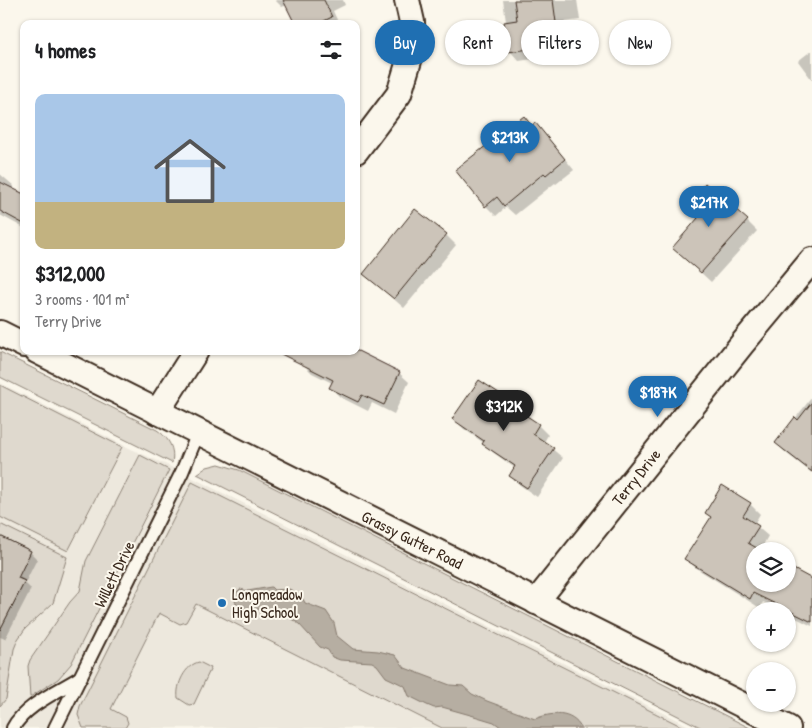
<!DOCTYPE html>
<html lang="en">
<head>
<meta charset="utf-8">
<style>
	:root { --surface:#fff; --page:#f2f2f2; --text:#202124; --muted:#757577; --line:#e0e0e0; --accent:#1f6fb2 }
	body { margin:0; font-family:"Patrick Hand",sans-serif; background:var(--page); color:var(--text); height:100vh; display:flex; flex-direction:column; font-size:19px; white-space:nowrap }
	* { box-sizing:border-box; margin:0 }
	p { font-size:16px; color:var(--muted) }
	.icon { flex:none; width:28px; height:28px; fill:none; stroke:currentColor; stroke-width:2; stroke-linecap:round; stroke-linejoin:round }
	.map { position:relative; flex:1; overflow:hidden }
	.drawer { position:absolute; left:20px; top:20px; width:340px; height:335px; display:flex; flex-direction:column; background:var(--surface); border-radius:10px; box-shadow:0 1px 4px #0004 }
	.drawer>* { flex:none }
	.guide { position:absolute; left:375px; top:20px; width:361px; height:45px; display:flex; gap:10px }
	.controls { position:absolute; left:746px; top:542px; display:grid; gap:10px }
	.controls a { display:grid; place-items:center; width:50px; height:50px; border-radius:50%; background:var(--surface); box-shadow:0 1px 4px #0004; font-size:25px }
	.price { position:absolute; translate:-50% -42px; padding:0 11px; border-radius:18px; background:var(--accent); color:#fff; font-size:16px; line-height:32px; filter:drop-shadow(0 1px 2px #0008) }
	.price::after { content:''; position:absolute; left:50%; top:30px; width:15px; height:11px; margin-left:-8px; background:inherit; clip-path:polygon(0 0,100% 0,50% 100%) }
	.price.current { background:#222; color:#fff }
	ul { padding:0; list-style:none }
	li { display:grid; align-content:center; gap:10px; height:265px; padding:0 15px }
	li+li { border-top:1px solid var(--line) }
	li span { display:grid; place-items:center; height:155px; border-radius:10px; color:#555 }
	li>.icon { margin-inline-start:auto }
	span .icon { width:90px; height:90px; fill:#fffc; stroke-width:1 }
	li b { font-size:21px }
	h2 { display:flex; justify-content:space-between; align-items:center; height:60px; padding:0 15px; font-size:21px }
	.pill { padding:0 18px; border-radius:22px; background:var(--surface); box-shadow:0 1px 4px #0004; font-size:18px; line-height:45px }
	.pill.current { background:var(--accent); color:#fff }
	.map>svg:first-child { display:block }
	.built { fill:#ede8dd }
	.green { fill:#dfd9ce; stroke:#8d8276 }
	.water { fill:#b6aea2; stroke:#85796d }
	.shadow { fill:#0003 }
	.building { fill:#ccc4b9; stroke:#3b2a1e }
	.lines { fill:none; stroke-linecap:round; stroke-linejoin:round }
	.lane-casing { stroke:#3b2a1e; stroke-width:16 }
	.street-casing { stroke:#3b2a1e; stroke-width:28 }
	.lane { stroke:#fbf7ec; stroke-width:12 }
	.street { stroke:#fbf7ec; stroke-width:24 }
	.poi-dot { fill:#1f6fb2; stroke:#fbf7ec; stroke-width:2 }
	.labels { text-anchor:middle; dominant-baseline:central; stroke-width:4; stroke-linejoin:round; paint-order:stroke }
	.street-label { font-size:16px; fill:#3b2a1e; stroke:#fbf7ec }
	.poi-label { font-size:16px; fill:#3b2a1e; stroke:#fbf7ec; text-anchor:start }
</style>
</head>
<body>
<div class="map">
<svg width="812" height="728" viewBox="0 0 812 728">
	<rect width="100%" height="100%" fill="#fbf7ec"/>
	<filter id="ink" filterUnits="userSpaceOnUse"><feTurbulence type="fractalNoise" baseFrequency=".02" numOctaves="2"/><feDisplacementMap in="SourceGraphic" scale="10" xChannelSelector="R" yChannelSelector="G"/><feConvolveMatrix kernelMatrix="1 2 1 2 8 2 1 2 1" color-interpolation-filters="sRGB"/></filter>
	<g filter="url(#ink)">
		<path class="built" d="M0 383 129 448 169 466 693 728H0Z"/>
		<g class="green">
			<path d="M0 352 157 430C169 438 175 449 172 463L0 377Z"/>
			<path d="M0 385 122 447 68 551 0 517Z"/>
			<path d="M140 455 169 470 71 664 58 679 30 697 28 666 30 660 70 602 80 591 86 561Z"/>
			<path d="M219 464 239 470 750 728H702L197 474 207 467Z"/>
			<path d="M192 482 685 728H442L196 604 186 622 180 624 159 613 111 709 126 717 128 723 125 728H83L78 715 80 706Z"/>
			<path d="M0 524 67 557 53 603 25 629 18 639 14 649 6 699 0 706V630L25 581 18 577 31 551 0 536Z"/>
			<path d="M199 662 211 668 194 704 189 705 178 698C176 685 185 665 199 662Z"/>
		</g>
		<path class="water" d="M271 587 274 590 289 589 301 595 305 603 326 611 334 623 337 636 353 649 378 651 395 655 405 668 450 685 463 686 472 694 487 701 535 719C551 712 572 711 581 728H502L494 722 474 716 442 707 434 708 427 705 409 696 405 686 386 677 377 665 372 662 340 660 332 657 328 650 320 647 299 624 281 612 259 609 242 613 235 601 234 595 240 589 248 591Z"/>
		<g class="shadow">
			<path d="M275 0H343L345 5 333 11 339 24H296L287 5 282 7Z"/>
			<path d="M503 0H577L580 20 564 22 568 54 519 61 510 51Z"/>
			<path d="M812 50V80L798 61Z"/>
			<path d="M524 117 533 126 535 124 545 134 574 170 556 184 555 183 515 215 506 207 496 216 486 206Z"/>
			<path d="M0 174 14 186 12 190 24 196V228L0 215Z"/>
			<path d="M747 221 757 231 711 282 684 257Z"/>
			<path d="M446 235 456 245 404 308 365 274Z"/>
			<path d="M302 363 399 373 409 382 394 414 372 403 368 411 340 397 330 387 332 383 312 373Z"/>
			<path d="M501 396 510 407 538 425 548 435 544 442 563 458 537 497 520 485 510 475 515 468 494 453 484 443 464 429 454 419Z"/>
			<path d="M812 397V473L786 453 776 443Z"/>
			<path d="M750 504 760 514 754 524 768 536 760 551H755V584H788V568L812 580V626L788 614V611H782L763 602 760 608 696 568 686 559 711 518 707 513Z"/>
			<path d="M0 537 30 552 37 559 25 583 31 589 5 639 0 637Z"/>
		</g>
		<g class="building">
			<path d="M283 0H324L332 17 318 24H295Z"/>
			<path d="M514 0H553L559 45 508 52 504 22 517 20Z"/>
			<path d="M524 116 532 126 535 122 565 159 546 175 544 173 504 206 497 197 485 207 455 170Z"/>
			<path d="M0 182 24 194V224L0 211Z"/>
			<path d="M705 183 748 220 701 273 672 248 698 218 685 206Z"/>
			<path d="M415 209 447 234 394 299 363 274Z"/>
			<path d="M275 351H358L400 372 384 405 362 395 358 402 329 388 333 380Z"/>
			<path d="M479 380 502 395 500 398 539 424 533 434 554 448 527 488 509 476 515 466 482 444 484 441 452 419Z"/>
			<path d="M812 402V472L775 443 795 417 798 420Z"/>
			<path d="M722 485 751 503 743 516 759 526 748 543 762 551H755V584H788V566L812 579V622L753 593 750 599 684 559 711 517 705 513Z"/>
			<path d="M0 536 31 551 18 578 25 581 0 630Z"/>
		</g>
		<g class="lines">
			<g class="lane-casing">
				<g id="lane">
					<path d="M13 728C25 705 59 691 81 677"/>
					<path d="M55 728 182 472 198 433"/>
				</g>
			</g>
			<g class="street-casing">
				<g id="street">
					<path d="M356 151 399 94 411 54 412 22 407 0"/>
					<path d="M0 333 24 345"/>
					<path id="s1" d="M37 351 788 728"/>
					<path d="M157 412 196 351"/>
					<path id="s2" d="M536 602 742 344 812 260"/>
				</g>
			</g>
			<use href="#lane" class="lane"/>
			<use href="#street" class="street"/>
		</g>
	</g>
	<circle class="poi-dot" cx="222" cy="603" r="5"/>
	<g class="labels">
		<g class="street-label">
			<text stroke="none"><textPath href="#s2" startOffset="160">Terry Drive</textPath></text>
			<text stroke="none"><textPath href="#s1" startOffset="420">Grassy Gutter Road</textPath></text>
			<text transform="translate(114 574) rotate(-64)">Willett Drive</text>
		</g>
		<g class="poi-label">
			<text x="232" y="594">Longmeadow<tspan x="232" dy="18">High School</tspan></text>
		</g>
	</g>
</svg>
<div class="controls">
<a><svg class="icon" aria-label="layers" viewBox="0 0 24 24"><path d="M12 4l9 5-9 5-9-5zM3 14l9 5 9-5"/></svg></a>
<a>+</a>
<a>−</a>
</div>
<b class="price" style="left:510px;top:163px">$213K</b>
<b class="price" style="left:709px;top:228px">$217K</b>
<b class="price" style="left:658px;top:418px">$187K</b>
<b class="price current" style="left:504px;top:432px">$312K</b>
<div class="guide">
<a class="pill current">Buy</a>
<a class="pill">Rent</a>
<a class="pill">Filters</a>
<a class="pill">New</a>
</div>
<section class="drawer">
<h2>4 homes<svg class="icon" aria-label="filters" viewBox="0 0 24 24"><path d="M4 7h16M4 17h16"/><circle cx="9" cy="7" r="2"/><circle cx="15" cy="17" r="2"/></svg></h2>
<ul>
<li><span style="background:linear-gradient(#a9c7e8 70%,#c2b280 0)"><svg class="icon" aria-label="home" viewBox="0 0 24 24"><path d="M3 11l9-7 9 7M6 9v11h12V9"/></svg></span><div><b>$312,000</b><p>3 rooms · 101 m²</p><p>Terry Drive</p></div></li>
</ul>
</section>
</div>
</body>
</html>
